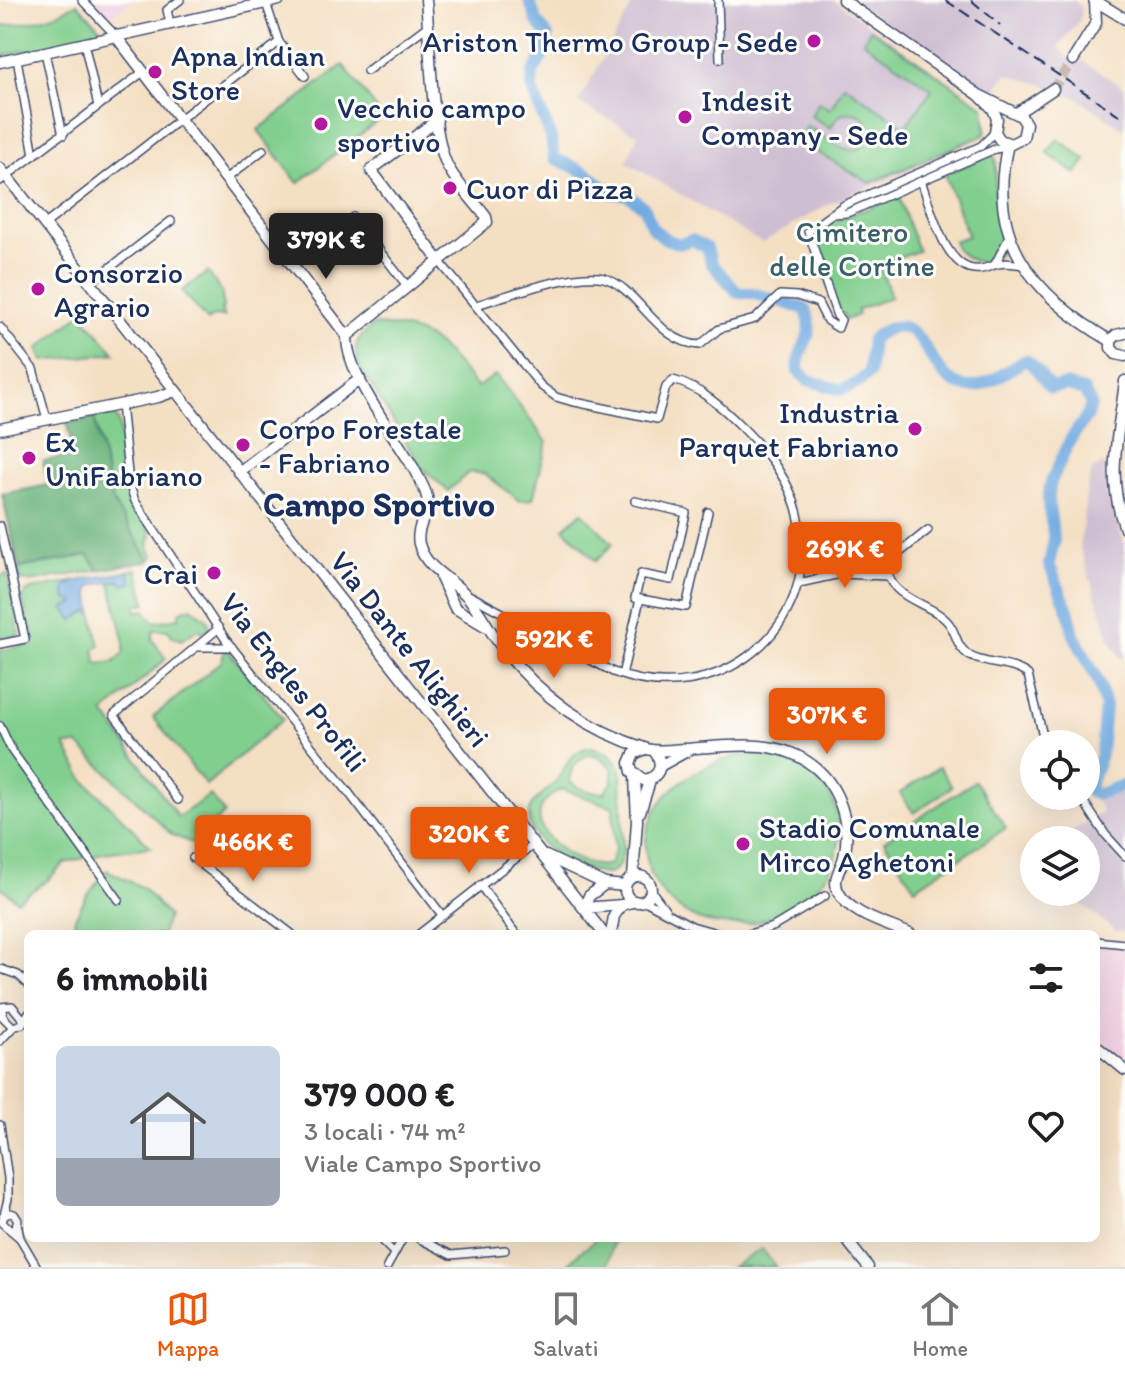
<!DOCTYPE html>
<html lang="it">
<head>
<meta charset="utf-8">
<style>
	:root { --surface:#fff; --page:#f6f6f6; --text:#202124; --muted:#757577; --line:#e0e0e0; --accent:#ea580c }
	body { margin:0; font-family:Itim,sans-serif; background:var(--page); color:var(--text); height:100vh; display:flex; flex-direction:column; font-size:30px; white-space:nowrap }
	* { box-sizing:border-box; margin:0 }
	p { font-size:26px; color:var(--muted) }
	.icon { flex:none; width:44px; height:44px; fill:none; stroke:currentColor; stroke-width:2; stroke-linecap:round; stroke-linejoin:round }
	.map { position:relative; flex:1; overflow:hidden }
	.side { position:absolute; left:24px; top:930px; width:1076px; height:312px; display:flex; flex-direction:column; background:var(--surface); border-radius:12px; box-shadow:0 8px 32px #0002 }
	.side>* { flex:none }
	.buttons { position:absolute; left:1020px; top:730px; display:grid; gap:16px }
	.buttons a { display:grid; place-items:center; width:80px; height:80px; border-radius:50%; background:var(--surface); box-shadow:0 8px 32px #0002; font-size:40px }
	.price { position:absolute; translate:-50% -68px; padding:0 18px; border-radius:8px; background:var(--accent); color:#fff; font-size:26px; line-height:52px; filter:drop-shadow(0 2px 4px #0008) }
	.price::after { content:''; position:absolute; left:50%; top:48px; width:24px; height:18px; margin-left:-12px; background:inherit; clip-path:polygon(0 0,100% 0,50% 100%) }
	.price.on { background:#222; color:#fff }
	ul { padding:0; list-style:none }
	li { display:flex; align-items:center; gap:24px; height:200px; padding:0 32px }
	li+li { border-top:2px solid var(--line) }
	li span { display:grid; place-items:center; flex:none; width:224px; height:160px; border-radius:12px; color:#555 }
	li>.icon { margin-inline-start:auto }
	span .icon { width:96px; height:96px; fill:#fffc; stroke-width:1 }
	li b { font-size:34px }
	h2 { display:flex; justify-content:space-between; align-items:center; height:96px; padding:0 32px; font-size:34px }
	.tabs { display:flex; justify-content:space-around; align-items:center; height:112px; border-top:2px solid var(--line); background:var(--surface); font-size:22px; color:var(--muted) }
	.tabs a { display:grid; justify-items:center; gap:4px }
	.tabs .on { color:var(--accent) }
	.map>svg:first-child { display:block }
	.built { fill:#f1d0e3 }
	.industrial { fill:#cebed1 }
	.green { fill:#81cf8e; stroke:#4e7f76; stroke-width:2; fill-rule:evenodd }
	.forest { fill:#68b279; stroke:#42706c; stroke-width:2 }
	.water { fill:#72abe1; stroke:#466da0; stroke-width:2 }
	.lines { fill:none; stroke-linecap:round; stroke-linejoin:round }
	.river { stroke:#72abe1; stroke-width:12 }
	.secondary-tunnel { stroke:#c9bcaf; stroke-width:10; stroke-dasharray:10 5; stroke-linecap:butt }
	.street-casing { stroke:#3c496d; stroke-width:10 }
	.secondary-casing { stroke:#3c496d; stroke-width:13 }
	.street { stroke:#fff; stroke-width:7 }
	.secondary { stroke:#fff; stroke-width:10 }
	.rail { stroke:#1b2f5e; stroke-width:2; stroke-dasharray:12 6; stroke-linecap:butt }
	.poi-dot { fill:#b5179e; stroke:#fdfcf7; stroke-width:3 }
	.labels { text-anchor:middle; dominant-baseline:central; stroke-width:6; stroke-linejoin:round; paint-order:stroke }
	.poi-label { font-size:30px; fill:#1b2f5e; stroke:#fdfcf7; text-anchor:start }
	.park-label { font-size:30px; fill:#3a5f6c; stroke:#fdfcf7 }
	.street-label { font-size:30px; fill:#1b2f5e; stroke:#fdfcf7 }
	.quarter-label { font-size:34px; font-weight:bold; fill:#1b2f5e; stroke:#fdfcf7 }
</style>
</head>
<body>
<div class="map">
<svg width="1125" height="1267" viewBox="0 0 1125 1267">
	<rect width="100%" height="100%" fill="#fdfcf7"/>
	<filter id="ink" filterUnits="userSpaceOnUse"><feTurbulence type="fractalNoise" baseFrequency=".0125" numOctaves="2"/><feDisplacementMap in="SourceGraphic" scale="16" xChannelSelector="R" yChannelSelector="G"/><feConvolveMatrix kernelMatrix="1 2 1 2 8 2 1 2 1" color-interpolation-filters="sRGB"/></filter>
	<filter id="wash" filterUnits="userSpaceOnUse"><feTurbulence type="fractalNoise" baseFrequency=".006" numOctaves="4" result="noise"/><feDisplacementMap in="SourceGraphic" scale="32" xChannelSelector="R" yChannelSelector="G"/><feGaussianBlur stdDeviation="1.8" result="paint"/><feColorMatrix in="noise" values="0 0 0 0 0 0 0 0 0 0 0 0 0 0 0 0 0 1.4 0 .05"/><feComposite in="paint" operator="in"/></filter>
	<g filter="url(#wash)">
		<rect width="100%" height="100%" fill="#f4dfc3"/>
		<g class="built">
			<path d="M88 0H132L107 20Z"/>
			<path d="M1117 946 1125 948V1060L1096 1035V947Z"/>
		</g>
		<g class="industrial">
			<path d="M635 0H833L981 103 987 122V132L983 137 827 205 762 243 626 162 638 135 578 103Z"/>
			<path d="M853 0H1074L1080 6 1082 12 1080 20 1059 46 1066 56 1077 63 1081 60 1125 88V130L1077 98 1047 86 1007 74 991 95Z"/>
			<path d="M1104 464 1108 498 1125 545V656L1122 659 1110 639 1080 548 1086 494 1092 470Z"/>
			<path d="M1125 790V932L1115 931 1067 892H1086V840H1057L1102 812 1096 799Z"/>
		</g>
		<g class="green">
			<path d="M77 3 103 31 94 37 0 56V26C29 23 52 19 77 3Z"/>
			<path d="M871 29 984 107 986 131 984 135 870 183 798 141 807 126C819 133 833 145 846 149 873 157 878 111 849 113 839 113 835 119 831 128L811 116 819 102 830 109 844 85 905 127 932 89 863 41Z"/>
			<path d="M343 65 383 117 298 183 258 130Z"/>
			<path d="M1058 139 1086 160 1076 174 1047 153Z"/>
			<path d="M992 154 996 160C996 179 993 198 998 217 1001 227 1005 237 1001 248 991 272 960 262 953 241L968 236 945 174Z"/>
			<path d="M899 197 918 251 880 265 891 297 857 310 858 315 846 320 844 314 840 316 813 243 821 239 817 227Z"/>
			<path d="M208 272 222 293 223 309 221 310 224 317 214 316 207 321 182 291Z"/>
			<path d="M81 313 115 353 44 361 38 349Z"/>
			<path d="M374 325C432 327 441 346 477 387L496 375 547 442 533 499 520 501 485 474 469 472 448 491 421 467 357 362C354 341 357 338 374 325Z"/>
			<path d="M106 414 117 418 119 424 129 497 151 532 149 548 153 555 150 561 113 502 94 417Z"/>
			<path d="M582 512 613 544 596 561 564 528Z"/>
			<path d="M88 555 99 570 28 582 20 579 19 568Z"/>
			<path d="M137 569 146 603 136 605 137 612 144 610 155 622 179 618V612L191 607 207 619 210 628 204 633 199 629 181 640 173 637 168 630H154L152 639 166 659 104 713 178 817 210 795 224 813 194 844 172 835 79 745H65L83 779 151 847 103 853 65 863 48 880 17 901 0 886V651L34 643 22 598 27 591 75 581 65 587 84 612 89 611 93 616 100 646 94 649 97 664 114 662 124 653V639L110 581 132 582 128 571Z"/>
			<path d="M7 574 20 635 0 640V576Z"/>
			<path d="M226 648 283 719 206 785 153 717 221 662Z"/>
			<path d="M592 747 610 754 621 769 623 853 618 867 609 874C583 874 525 845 529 813 531 799 549 791 557 780 568 765 571 749 592 747ZM588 754 598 756 612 767 613 781 604 793C593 793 575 789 569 780L573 766ZM562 789 613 807 615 849 610 864C582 875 500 819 562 789Z"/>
			<path d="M750 754C869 761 866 894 760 921 737 927 710 926 689 915 668 903 654 888 648 865 633 802 696 761 750 754Z"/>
			<path d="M939 767 952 787 914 813 900 793Z"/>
			<path d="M975 781 1006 828 915 888 884 841Z"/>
			<path d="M107 870 143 888 168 916 162 934H77L74 920 86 897Z"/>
			<path d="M596 1238H620L613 1242 607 1267H567C573 1254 587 1250 596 1238Z"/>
			<path d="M762 1249 776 1267H732Z"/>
		</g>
		<path class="forest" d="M94 417 113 502 150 561 99 570 88 555 19 568 2 494 48 485 43 461 74 455 67 424Z"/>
		<path class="water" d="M128 571 132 583 123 585 120 580 92 585 89 591 93 616 89 611 73 620 64 608 75 603 65 598V587C83 576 107 578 128 571Z"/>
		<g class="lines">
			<path class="river" d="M529 0 537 22 548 36 546 51 533 72 532 90 551 137 554 158 587 173 611 193 628 195 645 208 652 228 666 239 679 244 692 240 707 248 711 263 738 293H752L805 309C819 337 797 344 798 371L808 380 841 390 858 383 869 373 872 339C928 293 923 389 971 387 990 386 1009 368 1026 360 1039 369 1041 378 1051 388L1066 385 1084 391 1091 404 1087 416 1070 440 1051 482 1048 499 1054 540 1049 564 1069 612 1074 635 1099 683 1105 706 1101 754 1088 791 1096 795 1125 784"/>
		</g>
	</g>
	<g filter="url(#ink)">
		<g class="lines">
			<path class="secondary-tunnel" d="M1053 89 1073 60"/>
			<g class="street-casing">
				<g id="street">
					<path d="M82 0 115 35"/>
					<path d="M718 0 720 59"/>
					<path d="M266 3 279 42 305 76"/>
					<path d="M170 23 167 10 180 0"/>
					<path d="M84 42 98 106"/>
					<path d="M45 52 63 135"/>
					<path d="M17 59 34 155"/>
					<path d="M367 71 429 25"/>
					<path d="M226 179 263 150"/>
					<path d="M0 181 143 72"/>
					<path d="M921 181C931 206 945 274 980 269 986 269 992 265 998 264 1006 262 1015 264 1023 265"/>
					<path d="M832 214 847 213 995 149 1007 147"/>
					<path d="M353 217 408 287"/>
					<path d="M44 225 279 42"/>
					<path d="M440 262 541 386 556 397 570 401 657 419 666 387 673 380C700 387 723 408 742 427 768 453 792 482 799 519 822 630 716 712 613 672L469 595"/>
					<path d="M995 264 1009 237"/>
					<path d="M90 283 171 221"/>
					<path d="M476 305C507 296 574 271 604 278 638 287 656 343 700 345L719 329 755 319 780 295 797 296 818 303 827 321 838 328 841 320 837 316 808 231 844 205 981 146 995 132"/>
					<path d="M0 327 33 369 47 419"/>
					<path d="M121 404 129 483 135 501 226 640 349 793 442 915"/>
					<path d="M0 526 25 639 0 644"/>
					<path d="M928 530 888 562C883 601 934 601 950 625 958 637 956 647 970 656 988 666 1012 662 1028 675L1045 744"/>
					<path d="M799 583 840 574 889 576"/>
					<path d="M640 599 686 607 708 512"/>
					<path d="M196 647H232"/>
					<path d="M622 675 640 599 635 598 641 574 671 580 686 513 635 501"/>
					<path d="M0 726 12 751 119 900"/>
					<path d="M1080 796 1105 834 1125 856"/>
					<path d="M178 800 114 715 219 628"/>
					<path d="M193 858 292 934"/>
					<path d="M480 885 516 934"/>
					<path d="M650 889 665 909"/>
					<path d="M643 900 692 926 720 934"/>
					<path d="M419 934 533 845"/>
					<path d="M749 934 773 927 825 896"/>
					<path d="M1096 941 1125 944"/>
					<path d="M1 969 18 975 28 984"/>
					<path d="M0 1007 12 1006 23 1019"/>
					<path d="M3 1008 2 1016 13 1027"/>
					<path d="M0 1041 13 1027 22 1024 28 1014"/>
					<path d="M0 1125 8 1178V1199L2 1223 20 1238"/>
					<path d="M3 1216 10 1213 14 1214 18 1220 16 1226"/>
					<path d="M17 1223 20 1238 37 1267"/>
					<path d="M379 1238 394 1253"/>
					<path d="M418 1238 451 1255 505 1250"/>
					<path d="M387 1267 403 1238"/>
				</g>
			</g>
			<g class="secondary-casing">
				<g id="secondary">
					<path d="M843 0 979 95 1021 116 1026 124 1023 138 1011 144 1000 140 995 132 997 119 993 109 979 95"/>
					<path d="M1094 0 1125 19"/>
					<path d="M115 35 347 336C346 374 394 434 414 469 418 477 425 488 427 497 430 512 415 527 419 544 426 570 451 578 467 596 480 611 489 630 501 646 539 696 587 730 647 749 658 752 671 750 683 749 725 747 775 736 812 765 839 785 852 825 844 857 841 869 832 879 838 891 849 915 888 924 910 934"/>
					<path d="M1073 60 1096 23 1095 1"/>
					<path d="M0 62 279 0"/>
					<path d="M1017 113 1053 89"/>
					<path d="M437 120 371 170 440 262"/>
					<path d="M1008 144C985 238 1033 296 1111 341V348L1116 354 1125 356"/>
					<path d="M0 168 604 934"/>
					<path d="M347 336 487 222 486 217C474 201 458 185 448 167 431 136 430 40 426 0"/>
					<path d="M1111 341 1116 335 1125 333"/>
					<path d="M1125 381C1119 436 1105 474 1125 529"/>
					<path d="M0 429 158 397 175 391"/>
					<path d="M239 472 360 379"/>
					<path d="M441 578 455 608 485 626"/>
					<path d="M645 749 634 754 630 763 632 772 644 780C661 777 664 763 654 751"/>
					<path d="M660 766 687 751"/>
					<path d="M640 812 651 778"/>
					<path d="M546 856 605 884 625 886"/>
					<circle cx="638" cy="889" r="13"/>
					<path d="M633 877 637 821 635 776"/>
					<path d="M584 908 622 905 635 901"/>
					<path d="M584 908 589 896 605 884"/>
					<path d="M611 934 614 916 622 905"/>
					<path d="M1096 1046 1125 1070"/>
					<path d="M845 1238 868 1267"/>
				</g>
			</g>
			<use href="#street" class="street"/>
			<use href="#secondary" class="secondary"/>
			<g class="rail">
				<path d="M945 0 1125 119"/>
				<path d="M971 0 1000 25"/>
			</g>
		</g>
	</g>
	<g class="poi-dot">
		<circle cx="814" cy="41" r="8"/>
		<circle cx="155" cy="72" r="8"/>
		<circle cx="685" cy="117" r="8"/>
		<circle cx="321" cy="124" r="8"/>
		<circle cx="450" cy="188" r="8"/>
		<circle cx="38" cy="289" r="8"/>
		<circle cx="915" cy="429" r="8"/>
		<circle cx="243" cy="445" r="8"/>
		<circle cx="29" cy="458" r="8"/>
		<circle cx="214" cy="573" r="8"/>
		<circle cx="743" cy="844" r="8"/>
	</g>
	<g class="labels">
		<g class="poi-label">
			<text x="798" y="41" text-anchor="end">Ariston Thermo Group - Sede</text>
			<text x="171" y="55">Apna Indian<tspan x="171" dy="34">Store</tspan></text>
			<text x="701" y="100">Indesit<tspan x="701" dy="34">Company - Sede</tspan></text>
			<text x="337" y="107">Vecchio campo<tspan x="337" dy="34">sportivo</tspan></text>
			<text x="466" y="188">Cuor di Pizza</text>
			<text x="54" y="272">Consorzio<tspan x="54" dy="34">Agrario</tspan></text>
			<text x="899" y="412" text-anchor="end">Industria<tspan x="899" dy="34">Parquet Fabriano</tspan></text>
			<text x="259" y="428">Corpo Forestale<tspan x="259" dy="34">- Fabriano</tspan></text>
			<text x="45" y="441">Ex<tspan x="45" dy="34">UniFabriano</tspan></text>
			<text x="198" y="573" text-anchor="end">Crai</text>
			<text x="759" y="827">Stadio Comunale<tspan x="759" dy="34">Mirco Aghetoni</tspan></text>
		</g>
		<g class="park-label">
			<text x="852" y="231">Cimitero<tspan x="852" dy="34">delle Cortine</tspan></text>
		</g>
		<g class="street-label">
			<text transform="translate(410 649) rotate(52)">Via Dante Alighieri</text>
			<text transform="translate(294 682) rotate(52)">Via Engles Profili</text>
		</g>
		<g class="quarter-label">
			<text x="379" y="504">Campo Sportivo</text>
		</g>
	</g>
</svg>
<div class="buttons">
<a><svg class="icon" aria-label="locate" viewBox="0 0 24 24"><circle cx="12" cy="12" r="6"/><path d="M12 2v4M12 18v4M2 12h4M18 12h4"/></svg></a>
<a><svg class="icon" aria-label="layers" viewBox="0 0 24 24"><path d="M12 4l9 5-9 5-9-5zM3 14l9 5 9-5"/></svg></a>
</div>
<b class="price on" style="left:326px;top:281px">379K €</b>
<b class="price" style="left:845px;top:590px">269K €</b>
<b class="price" style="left:554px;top:680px">592K €</b>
<b class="price" style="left:827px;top:756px">307K €</b>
<b class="price" style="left:469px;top:875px">320K €</b>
<b class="price" style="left:253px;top:883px">466K €</b>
<section class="side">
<h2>6 immobili<svg class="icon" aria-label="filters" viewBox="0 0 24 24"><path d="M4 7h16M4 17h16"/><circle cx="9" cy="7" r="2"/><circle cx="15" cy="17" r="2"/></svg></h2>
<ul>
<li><span style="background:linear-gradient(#c9d6e8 70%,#9aa5b1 0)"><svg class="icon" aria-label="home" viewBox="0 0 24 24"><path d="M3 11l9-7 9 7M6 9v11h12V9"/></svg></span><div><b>379 000 €</b><p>3 locali · 74 m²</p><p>Viale Campo Sportivo</p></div><svg class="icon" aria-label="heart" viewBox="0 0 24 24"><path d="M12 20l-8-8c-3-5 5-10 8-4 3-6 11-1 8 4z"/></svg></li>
</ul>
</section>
</div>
<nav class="tabs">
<a class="on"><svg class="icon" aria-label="map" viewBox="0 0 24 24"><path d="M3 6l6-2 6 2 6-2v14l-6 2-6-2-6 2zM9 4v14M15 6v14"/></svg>Mappa</a>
<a><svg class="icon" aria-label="saved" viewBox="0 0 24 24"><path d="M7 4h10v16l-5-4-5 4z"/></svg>Salvati</a>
<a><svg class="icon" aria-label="home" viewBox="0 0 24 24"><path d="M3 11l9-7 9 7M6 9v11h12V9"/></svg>Home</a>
</nav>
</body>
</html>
